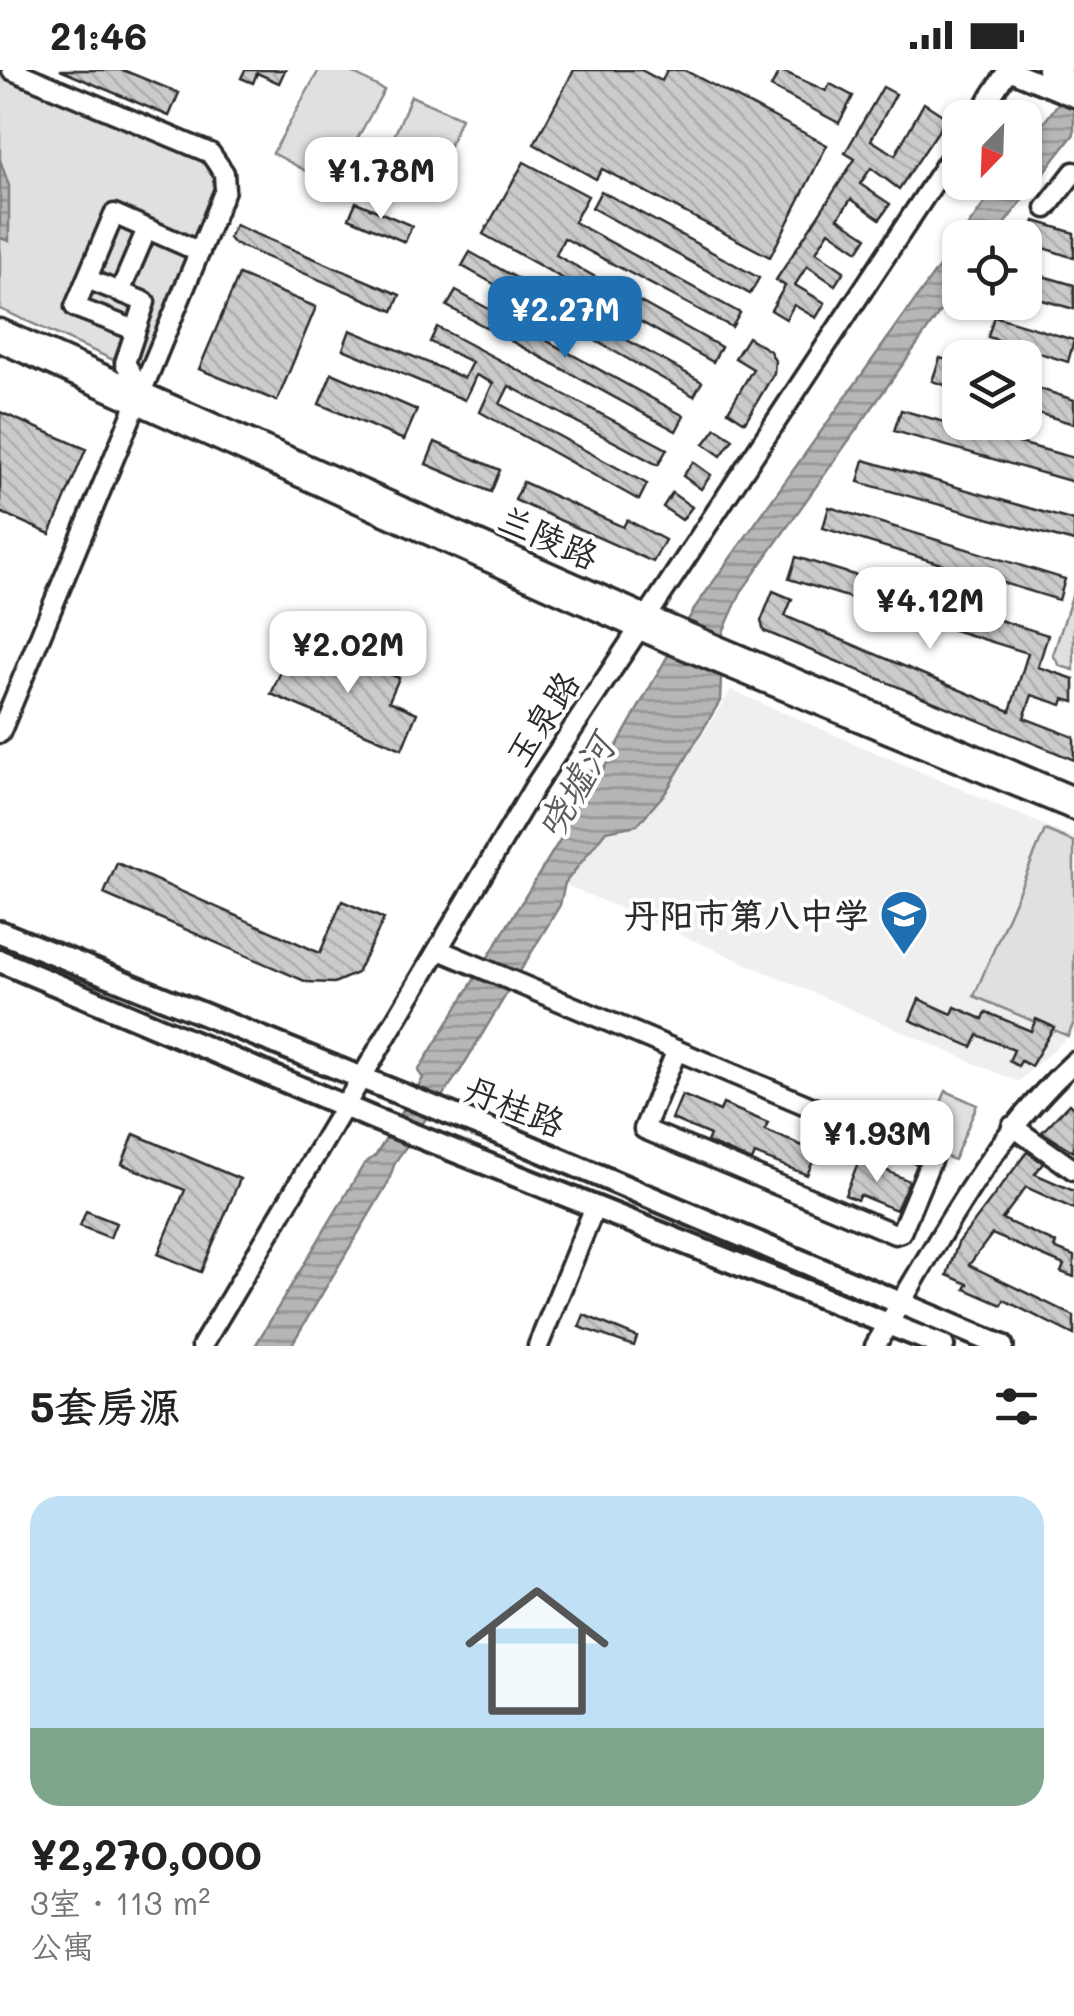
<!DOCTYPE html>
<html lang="zh">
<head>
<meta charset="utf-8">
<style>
	:root { --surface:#fff; --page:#f2f2f2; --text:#222; --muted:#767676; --line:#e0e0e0; --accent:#1f6fb2 }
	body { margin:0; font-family:Mali,"LXGW WenKai TC",sans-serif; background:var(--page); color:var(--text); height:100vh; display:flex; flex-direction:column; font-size:38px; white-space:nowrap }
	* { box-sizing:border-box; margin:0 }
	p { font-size:32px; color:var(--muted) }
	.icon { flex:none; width:55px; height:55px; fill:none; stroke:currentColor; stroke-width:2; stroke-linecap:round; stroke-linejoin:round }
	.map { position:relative; height:1276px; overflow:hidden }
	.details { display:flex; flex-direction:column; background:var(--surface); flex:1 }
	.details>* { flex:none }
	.needle { width:65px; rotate:203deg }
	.fabs { position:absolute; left:942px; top:30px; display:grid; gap:20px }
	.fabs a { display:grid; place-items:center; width:100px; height:100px; border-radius:20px; background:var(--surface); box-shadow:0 2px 8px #0004; font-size:50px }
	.price { position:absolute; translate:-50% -85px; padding:0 22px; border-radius:20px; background:#fff; color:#222; font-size:32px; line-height:65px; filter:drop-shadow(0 2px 5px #0008) }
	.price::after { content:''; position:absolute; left:50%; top:60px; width:30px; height:22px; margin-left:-15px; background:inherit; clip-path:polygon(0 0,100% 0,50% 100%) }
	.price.current { background:var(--accent); color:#fff }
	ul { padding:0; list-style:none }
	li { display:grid; align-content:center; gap:20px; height:530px; padding:0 30px }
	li+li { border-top:2px solid var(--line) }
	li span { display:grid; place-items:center; height:310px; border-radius:30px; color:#555 }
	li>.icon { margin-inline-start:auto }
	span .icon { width:180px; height:180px; fill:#fffc; stroke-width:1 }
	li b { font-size:42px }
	h2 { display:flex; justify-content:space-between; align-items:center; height:120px; padding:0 30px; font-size:42px }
	.status { display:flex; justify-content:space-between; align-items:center; height:70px; padding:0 50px; background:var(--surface); direction:ltr }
	.status svg { height:28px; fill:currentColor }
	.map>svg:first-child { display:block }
	.built { fill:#efefef }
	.green { fill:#e0e0e0; stroke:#868686; stroke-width:2.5 }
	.water { fill:url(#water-rules); stroke:#7e7e7e; stroke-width:2.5 }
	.building { fill:url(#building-back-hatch); stroke:#2b2b2b; stroke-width:2.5 }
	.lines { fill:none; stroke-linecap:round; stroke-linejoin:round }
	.minor-casing { stroke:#2b2b2b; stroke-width:25 }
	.major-casing { stroke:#2b2b2b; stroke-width:28 }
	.minor { stroke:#fff; stroke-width:18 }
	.major { stroke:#fff; stroke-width:20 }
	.labels { text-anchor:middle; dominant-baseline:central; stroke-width:8; stroke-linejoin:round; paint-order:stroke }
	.street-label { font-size:35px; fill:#2b2b2b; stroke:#fff }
	.poi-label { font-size:35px; font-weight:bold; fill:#2b2b2b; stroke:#fff; text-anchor:end }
	.water-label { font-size:38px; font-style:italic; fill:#5c5c5c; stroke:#fff }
</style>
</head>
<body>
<div class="status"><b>21:46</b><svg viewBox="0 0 49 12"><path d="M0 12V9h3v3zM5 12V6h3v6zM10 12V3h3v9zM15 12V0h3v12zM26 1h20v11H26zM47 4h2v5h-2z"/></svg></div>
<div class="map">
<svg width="1074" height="1276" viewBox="0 0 1074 1276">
	<defs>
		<pattern id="water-rules" width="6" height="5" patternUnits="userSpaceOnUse" patternTransform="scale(2.5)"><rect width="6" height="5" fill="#b6b6b6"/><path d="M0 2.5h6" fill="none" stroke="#949494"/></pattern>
		<pattern id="building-back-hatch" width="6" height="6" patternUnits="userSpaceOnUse" patternTransform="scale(2.5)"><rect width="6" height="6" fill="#cbcbcb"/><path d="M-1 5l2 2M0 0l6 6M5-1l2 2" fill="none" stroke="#aeaeae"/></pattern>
	</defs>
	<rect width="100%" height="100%" fill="#fff"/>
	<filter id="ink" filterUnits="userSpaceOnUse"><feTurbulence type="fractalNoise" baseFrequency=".01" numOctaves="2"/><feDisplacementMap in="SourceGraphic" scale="20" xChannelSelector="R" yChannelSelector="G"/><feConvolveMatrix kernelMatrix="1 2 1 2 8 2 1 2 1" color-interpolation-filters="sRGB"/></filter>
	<g filter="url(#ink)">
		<path class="built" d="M731 620 1074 768V961L1018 1012 564 814 606 761 666 722Z"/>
		<g class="green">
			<path d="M319 0H347L384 20 332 115 273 83Z"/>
			<path d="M0 2 204 89 216 102 219 116 141 297 118 292 0 239Z"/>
			<path d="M411 26 461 48 430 122 380 100Z"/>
			<path d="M1074 520V600L1060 596 1053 585Z"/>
			<path d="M1045 760 1074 772V952L1068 966 974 926Z"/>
			<path d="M946 1021 977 1035 954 1090 922 1077Z"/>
		</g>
		<g class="water">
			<path d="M1074 12V64L994 167 960 168V214L741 522 723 562 720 631 666 722 637 755 606 761 565 813 560 835 460 1001 395 1092 388 1113 291 1276H255L364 1094 376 1085 423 1008 418 1001 566 760 558 748 589 700H603L696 536 999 113 1025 112V78Z"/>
			<path d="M0 90 9 116V171L0 168Z"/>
		</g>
		<g class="building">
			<path d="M60 0H123L179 23 169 46Z"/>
			<path d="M245 0H285L279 13 257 3 253 13 241 8Z"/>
			<path d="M574 0H641L662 11 667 0H684L827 75 770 187 602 99 596 109 534 74Z"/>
			<path d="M780 0 826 21 830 14 853 26 839 53 771 17Z"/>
			<path d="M883 17 896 24 871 70 895 85 924 33 947 48 899 119 871 98 860 114 890 134 880 149 851 129 838 148 867 167 858 181 829 161 816 182 844 201 835 215 807 196 795 215 825 233 816 248 794 235 786 249 771 240 785 216 776 210 855 89 845 83Z"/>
			<path d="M524 92 588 126 574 152 740 243 732 257 564 168 556 185 721 277 713 292 483 164Z"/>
			<path d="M601 121 759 208 750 224 592 138Z"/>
			<path d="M356 132 412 156 405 172 349 148Z"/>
			<path d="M1035 151 1074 163V188L1028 173Z"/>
			<path d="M235 155 400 225 393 241 233 173 229 168Z"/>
			<path d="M470 182 702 312 694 326 462 196Z"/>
			<path d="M1025 201 1074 215V239L1025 225Z"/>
			<path d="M239 205 316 237 277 331 199 299Z"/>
			<path d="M456 221 684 346 676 361 447 236Z"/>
			<path d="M994 246 1074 270 1068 292 988 267Z"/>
			<path d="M437 257 667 379 658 395 509 316 500 334 647 414 639 430 480 342 493 313 476 305 465 330 343 279 350 260 464 308 472 292 430 272Z"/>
			<path d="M748 267 770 281 775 291 774 303 745 352 728 341 753 299 735 288Z"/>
			<path d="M940 288 960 294V320L932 311Z"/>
			<path d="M332 303 417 340 404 370 319 334Z"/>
			<path d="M1025 314 1074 330V354L1025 339Z"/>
			<path d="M901 340 1074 388V412L894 361Z"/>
			<path d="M0 342 86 379 50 464 0 442Z"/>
			<path d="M716 358 733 369 721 386 704 374Z"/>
			<path d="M435 372 500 400 491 422 426 394Z"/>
			<path d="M864 390 1074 451V472L858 412Z"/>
			<path d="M693 392 711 405 701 419 683 406Z"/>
			<path d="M523 412 623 457 627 450 665 470 653 492 515 430Z"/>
			<path d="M672 423 692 437 682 450 663 437Z"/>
			<path d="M829 437 1065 509 1059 530 823 458Z"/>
			<path d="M796 487 1048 565 1038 597 1074 609V632L1064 629 1062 635 1032 625 1024 648 1074 667V690L764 561 761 551 773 521 792 529 785 546 1010 641 1028 583 789 509Z"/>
			<path d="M325 577 399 608 389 631 417 643 402 679 271 624 287 588 315 600Z"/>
			<path d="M117 793 320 883 342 831 384 849 357 903 334 913 307 912 104 824Z"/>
			<path d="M919 929 952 944 955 937 983 949 986 942 1031 961 1036 949 1054 957 1031 996 1021 991 1018 996 1009 991 1014 980 978 965 972 977 910 950Z"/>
			<path d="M682 1025 720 1041 723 1034 768 1053 765 1060 817 1082 807 1105 755 1084 752 1091 707 1072 710 1065 672 1049Z"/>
			<path d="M1069 1034 1074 1039V1082L1042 1062Z"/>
			<path d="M134 1064 240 1109 201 1202 158 1184 185 1120 122 1094Z"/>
			<path d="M1027 1082 1043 1093 1035 1104 1074 1121V1139L1026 1117 1002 1149 1056 1173 1054 1178 1074 1186V1207L1061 1202 1064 1195 992 1164 969 1195 1074 1246V1265L1004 1230 1002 1235 965 1219 968 1214 947 1205 958 1173Z"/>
			<path d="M860 1088 909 1111 896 1140 860 1125 857 1130 845 1125Z"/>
			<path d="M86 1141 116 1153 110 1168 80 1156Z"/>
			<path d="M584 1245 637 1267 634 1276 579 1257Z"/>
		</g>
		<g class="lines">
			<g class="minor-casing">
				<g id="minor">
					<path d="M1008 0 1074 27"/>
					<path d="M1047 0 1074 11"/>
					<path d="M977 48 1008 0"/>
					<path d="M1046 138 1074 102"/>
					<path d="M87 209 145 232 125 293 143 322"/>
					<path d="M120 222 147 159"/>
					<path d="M0 259 648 546 1074 727"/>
					<path d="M135 260 75 237 114 144 200 182"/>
					<path d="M0 272 669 573 1074 740"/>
					<path d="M0 663 225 120 224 103 210 83 12 0"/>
					<path d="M439 880 932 1088 901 1162 895 1164 644 1059 677 980"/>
					<path d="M1012 1056 1074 1100"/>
					<path d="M202 1276 535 716 960 73"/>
					<path d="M538 1276 594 1139"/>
					<path d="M875 1276C936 1176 987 1072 1074 992"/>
				</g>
			</g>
			<g class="major-casing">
				<g id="major">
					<path d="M0 862 508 1067 1002 1276"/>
					<path d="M0 891 377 1050 943 1276"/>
				</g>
			</g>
			<use href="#minor" class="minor"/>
			<use href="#major" class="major"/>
		</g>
	</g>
	<defs>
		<g id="school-pin" transform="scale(2.5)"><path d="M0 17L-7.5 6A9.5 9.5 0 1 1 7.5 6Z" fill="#1f6fb2" stroke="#fff"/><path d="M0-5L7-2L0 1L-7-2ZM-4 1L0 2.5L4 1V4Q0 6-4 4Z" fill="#fff"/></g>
	</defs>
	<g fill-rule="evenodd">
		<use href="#school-pin" x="904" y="844"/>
	</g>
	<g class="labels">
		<g class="street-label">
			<text transform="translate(549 466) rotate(24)">兰陵路</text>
			<text transform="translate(541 648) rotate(-57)">玉泉路</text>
			<text transform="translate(515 1035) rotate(22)">丹桂路</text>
		</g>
		<g class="poi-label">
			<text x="869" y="844">丹阳市第八中学</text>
		</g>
		<g class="water-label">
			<text transform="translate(574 716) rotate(-59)">哓墟河</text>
		</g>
	</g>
</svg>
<div class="fabs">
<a><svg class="needle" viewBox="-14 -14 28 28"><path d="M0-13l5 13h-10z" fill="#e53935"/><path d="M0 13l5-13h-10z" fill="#767676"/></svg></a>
<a><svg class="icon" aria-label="locate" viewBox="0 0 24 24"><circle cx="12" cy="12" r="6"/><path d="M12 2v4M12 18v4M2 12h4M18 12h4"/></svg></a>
<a><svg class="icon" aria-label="layers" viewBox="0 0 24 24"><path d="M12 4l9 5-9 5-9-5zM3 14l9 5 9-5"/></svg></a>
</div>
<b class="price" style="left:381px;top:152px">¥1.78M</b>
<b class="price current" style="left:565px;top:291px">¥2.27M</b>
<b class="price" style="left:930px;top:582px">¥4.12M</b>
<b class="price" style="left:348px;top:626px">¥2.02M</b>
<b class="price" style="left:877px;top:1115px">¥1.93M</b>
</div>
<section class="details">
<h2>5套房源<svg class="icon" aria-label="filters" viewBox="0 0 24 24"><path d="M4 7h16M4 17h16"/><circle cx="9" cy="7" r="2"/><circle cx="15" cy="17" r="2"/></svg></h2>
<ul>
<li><span style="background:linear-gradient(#bfe0f5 75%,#7fa58c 0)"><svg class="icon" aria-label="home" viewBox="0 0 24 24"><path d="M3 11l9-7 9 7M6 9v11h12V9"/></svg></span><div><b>¥2,270,000</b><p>3室 · 113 m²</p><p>公寓</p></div></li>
</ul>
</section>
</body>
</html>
